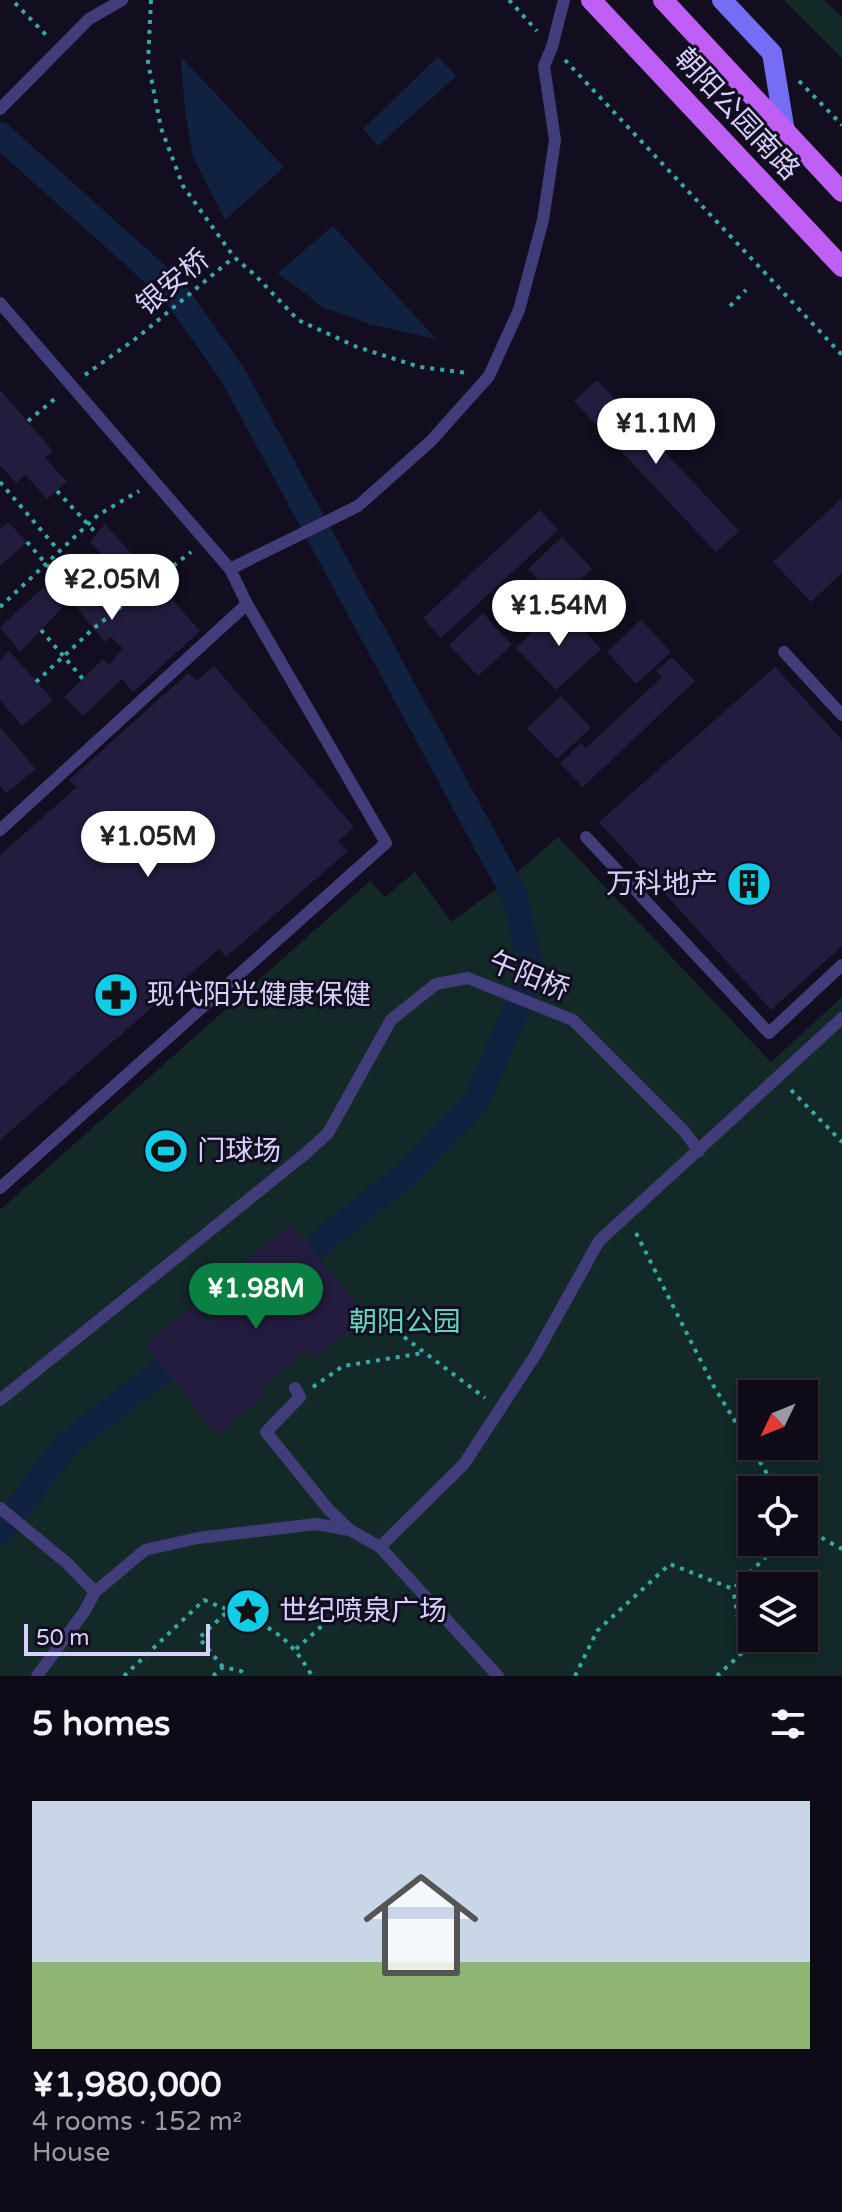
<!DOCTYPE html>
<html lang="en">
<head>
<meta charset="utf-8">
<style>
	:root { --surface:#0e0a17; --page:#1c1824; --text:#f1f3f6; --muted:#9b9aa1; --line:#2e2b36; --accent:#0b8043 }
	body { margin:0; font-family:"Varela Round","Noto Sans SC",sans-serif; background:var(--page); color:var(--text); height:100vh; display:flex; flex-direction:column; font-size:30px; white-space:nowrap }
	* { box-sizing:border-box; margin:0 }
	p { font-size:26px; color:var(--muted) }
	.icon { flex:none; width:44px; height:44px; fill:none; stroke:currentColor; stroke-width:2; stroke-linecap:round; stroke-linejoin:round }
	.map { position:relative; height:1676px; overflow:hidden }
	.drawer { display:flex; flex-direction:column; background:var(--surface); flex:1 }
	.drawer>* { flex:none }
	.needle { width:52px; rotate:227deg }
	.controls { position:absolute; left:738px; top:1380px; display:grid; gap:16px }
	.controls a { display:grid; place-items:center; width:80px; height:80px; border-radius:0px; background:var(--surface); box-shadow:0 4px 12px #0003,0 0 0 2px var(--line); font-size:40px }
	.scale { position:absolute; left:24px; bottom:20px; width:186px; box-sizing:border-box; padding-left:8px; border:4px solid #d6d0fc; border-top:0; font-size:22px; line-height:28px; white-space:nowrap; color:#d6d0fc; -webkit-text-stroke:6px #120e1f; paint-order:stroke }
	.price { position:absolute; translate:-50% -68px; padding:0 18px; border-radius:28px; background:#fff; color:#222; font-size:26px; line-height:52px; filter:drop-shadow(0 2px 4px #0008) }
	.price::after { content:''; position:absolute; left:50%; top:48px; width:24px; height:18px; margin-left:-12px; background:inherit; clip-path:polygon(0 0,100% 0,50% 100%) }
	.price.on { background:var(--accent); color:#fff }
	ul { padding:0; list-style:none }
	li { display:grid; align-content:center; gap:16px; height:424px; padding:0 32px }
	li+li { border-top:2px solid var(--line) }
	li span { display:grid; place-items:center; height:248px; border-radius:0px; color:#555 }
	li>.icon { margin-inline-start:auto }
	span .icon { width:144px; height:144px; fill:#fffc; stroke-width:1 }
	li b { font-size:34px }
	h2 { display:flex; justify-content:space-between; align-items:center; height:96px; padding:0 32px; font-size:34px }
	.map>svg:first-child { display:block }
	.green { fill:#122928; fill-rule:evenodd }
	.water { fill:#112241 }
	.lines { fill:none; stroke-linecap:round; stroke-linejoin:round }
	.canal { stroke:#112241; stroke-width:26 }
	.building { fill:#241c3f }
	.path { stroke:#36a9a5; stroke-width:4; stroke-dasharray:4 6; stroke-linecap:butt }
	.lane { stroke:#413d7b; stroke-width:12 }
	.secondary { stroke:#756ef4; stroke-width:20 }
	.primary { stroke:#c05ff3; stroke-width:20 }
	.labels { text-anchor:middle; dominant-baseline:central; stroke-width:6; stroke-linejoin:round; paint-order:stroke }
	.street-label { font-size:28px; fill:#d6d0fc; stroke:#120e1f }
	.poi-label { font-size:28px; fill:#d6d0fc; stroke:#120e1f; text-anchor:start }
	.park-label { font-size:28px; fill:#62d6bc; stroke:#120e1f }
</style>
</head>
<body>
<div class="map">
<svg width="842" height="1676" viewBox="0 0 842 1676">
	<rect width="100%" height="100%" fill="#120e1f"/>
	<g class="green">
		<path d="M784 0H824L842 17V58Z"/>
		<path d="M558 837 771 1062 842 997V1676H0V1210L370 881 385 897 415 872 451 922 507 881ZM752 1394H804V1446H752ZM752 1490H804V1542H752ZM752 1586H804V1638H752Z"/>
	</g>
	<g class="water">
		<path d="M181 57 284 167 225 220 193 157 185 111Z"/>
		<path d="M438 57 456 76 378 146 363 129Z"/>
		<path d="M333 226 436 339 369 324 324 308 278 273Z"/>
	</g>
	<g class="lines">
		<g class="canal">
			<path d="M0 135 173 290 233 375 514 894 532 972 477 1100 409 1172 284 1272"/>
			<path d="M0 1532 65 1446 192 1347"/>
		</g>
	</g>
	<g class="building">
		<path d="M597 380 739 531 716 552 574 401Z"/>
		<path d="M0 390 53 451 45 458 67 482 47 499 26 475 16 483 0 465Z"/>
		<path d="M842 498V573L811 602 773 562Z"/>
		<path d="M540 510 558 530 441 638 423 618Z"/>
		<path d="M8 522 27 542 0 566V529Z"/>
		<path d="M105 524 200 631 133 692 122 679 83 716 64 697 103 659 109 665 123 648 110 637 105 642 77 608 81 604 67 591 58 602 63 607 20 652 0 627 44 587 49 593 72 570 93 592 119 571 90 542Z"/>
		<path d="M562 537 592 569 558 601 528 569Z"/>
		<path d="M561 605 601 649 556 690 516 648Z"/>
		<path d="M483 613 512 645 478 676 449 645Z"/>
		<path d="M641 620 671 652 636 684 607 652Z"/>
		<path d="M9 651 53 700 22 726 0 700V661Z"/>
		<path d="M672 657 695 681 583 787 560 763 581 743 586 748 662 677 656 671Z"/>
		<path d="M214 666 354 827 338 842 348 851 226 957 219 949 0 1140V855L77 787 69 780 188 673 197 681Z"/>
		<path d="M775 667 842 740V946L771 1010 599 822Z"/>
		<path d="M561 696 591 728 557 759 527 728Z"/>
		<path d="M0 727 36 769 6 793 0 785Z"/>
		<path d="M291 1224 366 1316 313 1359 307 1351 262 1387 268 1394 217 1435 145 1345 194 1305 207 1322 253 1284 239 1266Z"/>
	</g>
	<g class="lines">
		<g class="path">
			<path d="M151 0 148 62 161 128 183 186 234 257 255 275 298 320 357 347 420 367 467 373"/>
			<path d="M509 0 537 31"/>
			<path d="M15 3 47 36"/>
			<path d="M565 60 842 355"/>
			<path d="M799 81 842 125"/>
			<path d="M730 306 746 290"/>
			<path d="M85 375 138 337 234 257"/>
			<path d="M28 421 57 397"/>
			<path d="M0 482 59 551"/>
			<path d="M57 491 97 534"/>
			<path d="M27 542 61 581"/>
			<path d="M0 607 98 515 139 491"/>
			<path d="M41 630 83 679"/>
			<path d="M36 682 94 628 191 552"/>
			<path d="M791 1090 842 1142"/>
			<path d="M636 1233 713 1385 777 1490"/>
			<path d="M388 1325 485 1398"/>
			<path d="M313 1387 343 1366 423 1353"/>
			<path d="M804 1528 842 1549"/>
			<path d="M296 1649 332 1617"/>
			<path d="M223 1667 199 1638 228 1611"/>
			<path d="M124 1676 204 1600C255 1622 283 1624 312 1676"/>
			<path d="M213 1676 223 1667 241 1671 247 1676"/>
			<path d="M575 1676 597 1631 670 1564 733 1589 781 1542"/>
			<path d="M717 1676 744 1651 733 1589"/>
		</g>
		<g class="lane">
			<path d="M0 109 89 19 122 0"/>
			<path d="M0 303 230 569 358 506 431 441 489 376 519 310 543 220 555 140 544 66 552 47 564 0"/>
			<path d="M784 652 842 715"/>
			<path d="M0 830 247 604"/>
			<path d="M586 837 769 1033 842 965"/>
			<path d="M0 1188 386 843 247 604 230 569"/>
			<path d="M295 1388 300 1397 266 1432 329 1510 350 1530"/>
			<path d="M0 1400 305 1154 328 1133 391 1020 436 984 468 978 573 1020 684 1131 699 1151"/>
			<path d="M0 1508 67 1563 95 1592"/>
			<path d="M380 1547 498 1676"/>
			<path d="M37 1676 84 1612 95 1592 145 1550 198 1538 316 1524 350 1530 380 1547 464 1464 536 1354 599 1241 842 1018"/>
		</g>
		<path class="secondary" d="M722 0 772 53 785 132"/>
		<g class="primary">
			<path d="M591 0 842 267"/>
			<path d="M663 0 842 192"/>
		</g>
	</g>
	<defs>
		<g id="building-disc" transform="scale(2.3)"><circle r="9.5" fill="#11cce6" stroke="#120e1f"/><path d="M-4-6H4V6H1V3H-1V6H-4ZM-2.5-4.3h1.7v1.8h-1.7ZM.8-4.3h1.7v1.8H.8ZM-2.5-1h1.7V.8h-1.7ZM.8-1h1.7V.8H.8Z" fill="#111"/></g>
		<g id="pharmacy-disc" transform="scale(2.3)"><circle r="9.5" fill="#11cce6" stroke="#120e1f"/><path d="M-2-6h4v4h4v4h-4v4h-4v-4h-4v-4h4Z" fill="#111"/></g>
		<g id="stadium-disc" transform="scale(2.3)"><circle r="9.5" fill="#11cce6" stroke="#120e1f"/><path d="M0-5a6.5 5 0 1 0 0 10a6.5 5 0 1 0 0-10ZM-3.5-1.8h7v3.6h-7Z" fill="#111"/></g>
		<g id="sight-disc" transform="scale(2.3)"><circle r="9.5" fill="#11cce6" stroke="#120e1f"/><path d="M0-6L1.8-2.2L6-1.7L2.9 1.2L3.7 5.4L0 3.3L-3.7 5.4L-2.9 1.2L-6-1.7L-1.8-2.2Z" fill="#111"/></g>
	</defs>
	<g fill-rule="evenodd">
		<use href="#building-disc" x="749" y="884"/>
		<use href="#pharmacy-disc" x="116" y="995"/>
		<use href="#stadium-disc" x="166" y="1151"/>
		<use href="#sight-disc" x="248" y="1611"/>
	</g>
	<g class="labels">
		<g class="street-label">
			<text transform="translate(737 114) rotate(47)">朝阳公园南路</text>
			<text transform="translate(173 282) rotate(-40)">银安桥</text>
			<text transform="translate(529 976) rotate(22)">午阳桥</text>
		</g>
		<g class="poi-label">
			<text x="718" y="884" text-anchor="end">万科地产</text>
			<text x="147" y="995">现代阳光健康保健</text>
			<text x="197" y="1151">门球场</text>
			<text x="279" y="1611">世纪喷泉广场</text>
		</g>
		<g class="park-label">
			<text x="405" y="1322">朝阳公园</text>
		</g>
	</g>
</svg>
<div class="controls">
<a><svg class="needle" viewBox="-14 -14 28 28"><path d="M0-13l5 13h-10z" fill="#e53935"/><path d="M0 13l5-13h-10z" fill="#9b9aa1"/></svg></a>
<a><svg class="icon" aria-label="locate" viewBox="0 0 24 24"><circle cx="12" cy="12" r="6"/><path d="M12 2v4M12 18v4M2 12h4M18 12h4"/></svg></a>
<a><svg class="icon" aria-label="layers" viewBox="0 0 24 24"><path d="M12 4l9 5-9 5-9-5zM3 14l9 5 9-5"/></svg></a>
</div>
<div class="scale">50 m</div>
<b class="price" style="left:656px;top:466px">¥1.1M</b>
<b class="price" style="left:112px;top:622px">¥2.05M</b>
<b class="price" style="left:559px;top:648px">¥1.54M</b>
<b class="price" style="left:148px;top:879px">¥1.05M</b>
<b class="price on" style="left:256px;top:1331px">¥1.98M</b>
</div>
<section class="drawer">
<h2>5 homes<svg class="icon" aria-label="filters" viewBox="0 0 24 24"><path d="M4 7h16M4 17h16"/><circle cx="9" cy="7" r="2"/><circle cx="15" cy="17" r="2"/></svg></h2>
<ul>
<li><span style="background:linear-gradient(#c9d6e8 65%,#8fb573 0)"><svg class="icon" aria-label="home" viewBox="0 0 24 24"><path d="M3 11l9-7 9 7M6 9v11h12V9"/></svg></span><div><b>¥1,980,000</b><p>4 rooms · 152 m²</p><p>House</p></div></li>
</ul>
</section>
</body>
</html>
